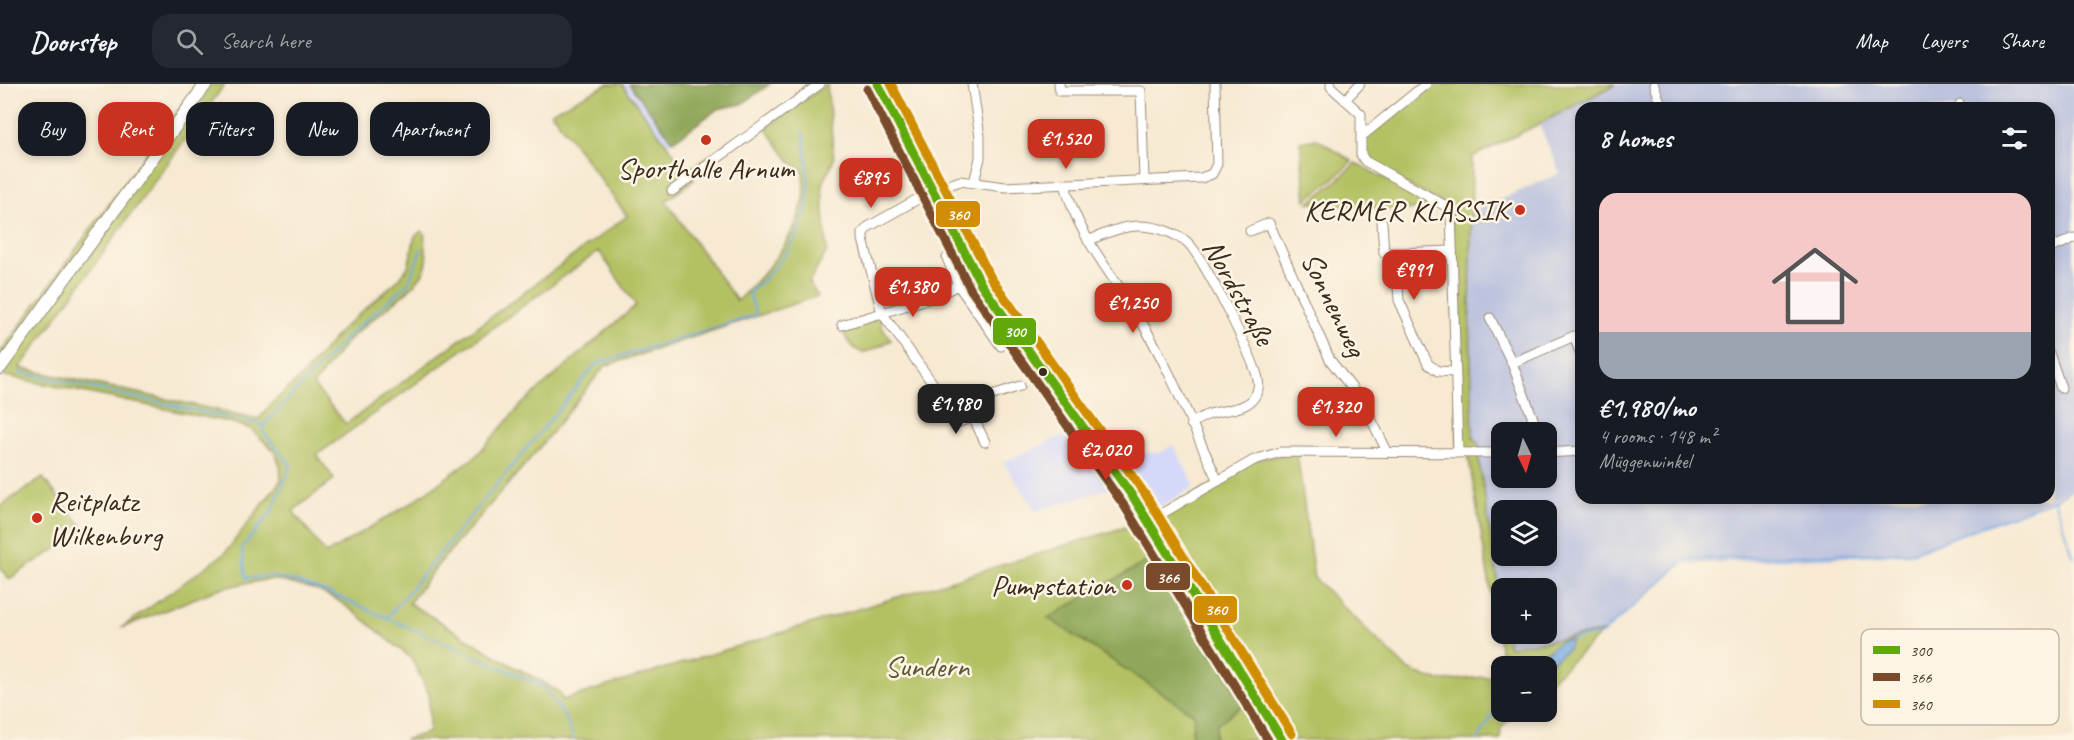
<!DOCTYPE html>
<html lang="en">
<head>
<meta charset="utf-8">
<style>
	:root { --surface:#171b24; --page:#242831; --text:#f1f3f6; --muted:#9ea1a6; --line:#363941; --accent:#c8321e }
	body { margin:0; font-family:Caveat,sans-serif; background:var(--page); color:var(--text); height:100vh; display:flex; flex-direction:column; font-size:22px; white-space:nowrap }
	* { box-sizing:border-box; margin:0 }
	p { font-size:20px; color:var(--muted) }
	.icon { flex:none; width:33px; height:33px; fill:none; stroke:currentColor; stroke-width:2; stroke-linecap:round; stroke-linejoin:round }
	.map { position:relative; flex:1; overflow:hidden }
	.details { position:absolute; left:1575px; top:18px; width:480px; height:402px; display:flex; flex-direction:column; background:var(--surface); border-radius:18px; box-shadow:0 3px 9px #0003 }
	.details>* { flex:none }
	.top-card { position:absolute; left:18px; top:18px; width:570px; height:54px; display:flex; gap:12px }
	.needle { width:39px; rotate:175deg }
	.fabs { position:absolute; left:1491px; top:338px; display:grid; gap:12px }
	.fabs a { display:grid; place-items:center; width:66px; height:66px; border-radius:12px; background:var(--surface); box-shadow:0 3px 9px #0003; font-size:30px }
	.price { position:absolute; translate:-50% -51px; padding:0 14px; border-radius:12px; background:var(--accent); color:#fff; font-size:20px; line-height:39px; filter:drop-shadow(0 2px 3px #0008) }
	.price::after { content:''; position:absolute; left:50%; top:36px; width:18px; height:14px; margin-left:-9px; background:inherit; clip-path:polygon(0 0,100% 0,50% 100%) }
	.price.current { background:#222; color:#fff }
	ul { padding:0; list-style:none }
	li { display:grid; align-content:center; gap:12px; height:318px; padding:0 24px }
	li span { display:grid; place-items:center; height:186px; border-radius:18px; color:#555 }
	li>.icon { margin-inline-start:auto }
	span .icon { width:108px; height:108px; fill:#fffc; stroke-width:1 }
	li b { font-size:26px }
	h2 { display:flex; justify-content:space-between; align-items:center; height:72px; padding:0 24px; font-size:26px }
	.chip { padding:0 21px; border-radius:18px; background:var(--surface); box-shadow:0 3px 9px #0003; font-size:21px; line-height:54px }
	.chip.current { background:var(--accent); color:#fff }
	header { display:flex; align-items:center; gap:36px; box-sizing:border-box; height:84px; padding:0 30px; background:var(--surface); border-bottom:2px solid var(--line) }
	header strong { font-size:28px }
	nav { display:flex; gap:33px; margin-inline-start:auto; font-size:21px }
	.search { width:420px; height:54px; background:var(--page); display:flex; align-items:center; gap:15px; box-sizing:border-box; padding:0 21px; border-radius:18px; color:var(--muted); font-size:22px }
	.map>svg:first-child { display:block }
	.built { fill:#d4d8f9 }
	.industrial { fill:#bdc3de; fill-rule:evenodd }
	.green { fill:#b4c163; stroke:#787640; stroke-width:1.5; fill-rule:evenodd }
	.forest { fill:#8fa759; stroke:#65683c; stroke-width:1.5 }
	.water { fill:#74aae2; stroke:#586a80; stroke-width:1.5 }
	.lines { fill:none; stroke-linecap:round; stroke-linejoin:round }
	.stream { stroke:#74aae2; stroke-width:2 }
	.minor-casing { stroke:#998a78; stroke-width:11 }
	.major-casing { stroke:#998a78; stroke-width:14 }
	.minor { stroke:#fff; stroke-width:9 }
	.major { stroke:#fff; stroke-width:12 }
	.bus-1-casing { stroke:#fcf5e5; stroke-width:14 }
	.bus-2-casing { stroke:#fcf5e5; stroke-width:14 }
	.bus-3-casing { stroke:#fcf5e5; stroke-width:14 }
	.bus-1 { stroke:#61a90a; stroke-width:9 }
	.bus-2 { stroke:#7a4b2a; stroke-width:9 }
	.bus-3 { stroke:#d18d06; stroke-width:9 }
	.poi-dot { fill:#c8321e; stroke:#fcf5e5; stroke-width:2 }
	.bus-dot { fill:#3b2a1e; stroke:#fcf5e5; stroke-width:2 }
	.labels { text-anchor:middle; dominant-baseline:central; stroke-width:5; stroke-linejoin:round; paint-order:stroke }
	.poi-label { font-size:30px; fill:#3b2a1e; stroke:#fcf5e5; text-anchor:end }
	.street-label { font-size:30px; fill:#3b2a1e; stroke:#fcf5e5 }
	.park-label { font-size:30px; fill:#5f5733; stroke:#fcf5e5 }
	.key { fill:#fcf5e5; stroke:#c2b8a9; stroke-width:1.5 }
	.key-label { font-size:16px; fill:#3b2a1e }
	.line-badge { stroke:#fcf5e5; stroke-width:2 }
	.badge-label { font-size:16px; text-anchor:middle; font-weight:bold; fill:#fff }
</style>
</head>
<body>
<header>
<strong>Doorstep</strong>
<div class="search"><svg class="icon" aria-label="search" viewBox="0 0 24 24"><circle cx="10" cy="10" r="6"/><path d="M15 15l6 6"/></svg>Search here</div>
<nav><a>Map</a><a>Layers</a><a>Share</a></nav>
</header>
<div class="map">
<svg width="2074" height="656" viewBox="0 0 2074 656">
	<rect width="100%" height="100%" fill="#fcf5e5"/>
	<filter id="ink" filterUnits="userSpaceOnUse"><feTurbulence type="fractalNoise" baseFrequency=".0167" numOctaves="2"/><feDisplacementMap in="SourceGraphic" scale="12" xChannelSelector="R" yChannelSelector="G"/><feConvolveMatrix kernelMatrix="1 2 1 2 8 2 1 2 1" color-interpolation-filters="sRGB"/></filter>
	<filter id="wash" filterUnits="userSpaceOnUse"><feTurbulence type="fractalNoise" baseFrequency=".008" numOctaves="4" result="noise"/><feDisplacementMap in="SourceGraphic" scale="24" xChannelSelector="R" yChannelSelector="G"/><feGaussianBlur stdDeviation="1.35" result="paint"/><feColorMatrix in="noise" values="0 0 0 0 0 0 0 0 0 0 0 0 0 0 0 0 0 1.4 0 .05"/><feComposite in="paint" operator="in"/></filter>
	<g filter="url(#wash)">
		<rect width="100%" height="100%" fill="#f7e9d2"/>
		<g class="built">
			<path d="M622 0H629L673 57 668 60Z"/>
			<path d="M1071 348 1111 404 1036 427 1003 378Z"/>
			<path d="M1173 361 1195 402 1162 422H1153L1118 369H1160Z"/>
		</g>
		<path class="industrial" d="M1616 0H2074V401L2055 413 1914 470 1684 480 1603 548 1509 563 1506 549H1546V504H1502L1501 519 1478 369 1473 354 1470 237 1472 128 1560 89 1539 40ZM1581 24H2049V414H1581ZM1502 348H1546V393H1502ZM1502 426H1546V471H1502Z"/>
		<g class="green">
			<path d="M197 0H225L20 284 259 335 271 320 302 292 341 246 399 195 408 183 415 152 422 147 425 150C422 162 430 171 426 182 419 206 369 234 351 254 337 269 325 286 313 301L346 340 627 132 551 28 608 0H622L687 87 737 52 738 54 689 88 694 96 666 117 737 217C766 189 794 157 804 115 806 107 803 96 803 87L790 78 766 44 827 0 834 75 822 102 827 167 809 199 818 212 605 282 535 369 437 482 409 519 509 580 543 598 560 609 562 616 1135 440 1149 437 1254 376 1297 368 1314 494 1406 584 1427 594 1445 597 1501 591 1502 627H1517L1501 644 1500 656H1214L1216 640 1244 620 1202 611 1200 656H404L429 648V610L411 574 358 531 339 517 317 506 277 496H266L241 500 218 505 121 544 225 469 281 396 280 381 274 367 251 345 233 339 0 291V269ZM599 167 636 221 521 321 476 372 411 419 326 470 293 427 334 395 317 371Z"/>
			<path d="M1426 0H1616L1539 40 1472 73 1470 237 1473 354 1479 361 1478 369 1501 519 1502 549H1506L1509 563 1603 548 1547 600 1546 582H1503L1468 370 1458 369 1451 125 1365 77 1362 52Z"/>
			<path d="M1317 55 1352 77 1337 92 1306 116 1300 58Z"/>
			<path d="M1355 79 1440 123 1402 126 1309 119 1339 95Z"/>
			<path d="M875 232 882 236 881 242 891 256C859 274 859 274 839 243Z"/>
			<path d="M43 394 85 446 9 495 0 484V422Z"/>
		</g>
		<g class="forest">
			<path d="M629 0H770L742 20 718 25 673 57Z"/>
			<path d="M1156 472 1244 620 1217 640 1214 656H1191L1194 630 1048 534Z"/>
		</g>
		<path class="water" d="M1572 555 1568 565 1546 582H1529L1560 557Z"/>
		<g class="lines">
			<g class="stream">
				<path d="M421 165 408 200 351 249 264 341 263 348 291 381 272 427 242 464 246 494 269 492 294 497 332 510 543 602 566 635 574 656"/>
				<path d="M18 288 264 341"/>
				<path d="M2054 416 2074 403"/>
				<path d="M1190 488 1293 656"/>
				<path d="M387 534 596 280 756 231 749 209C777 185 802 153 808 115 811 98 805 67 804 49"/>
				<path d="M1572 555 1602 550 1686 475 1912 468 2054 416 2074 474"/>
				<path d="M1478 656 1502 615"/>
			</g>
		</g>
	</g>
	<g filter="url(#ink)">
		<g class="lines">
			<g class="minor-casing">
				<g id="minor">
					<path d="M878 0 966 174 981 200 1135 416 1282 656"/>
					<path d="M972 0 980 53V74L974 98"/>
					<path d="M1059 0 1060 7H1141L1144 96"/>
					<path d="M1331 0V3L1361 30V71L1365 77 1451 125 1458 369"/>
					<path d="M1654 1 1662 24"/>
					<path d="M1345 16 1360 0"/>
					<path d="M1960 20 1961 24"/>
					<path d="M1362 52 1426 0"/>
					<path d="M1065 100C1077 151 1111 188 1138 232 1170 284 1192 342 1218 397"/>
					<path d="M672 107 820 0"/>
					<path d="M1382 138 1384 169H1396"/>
					<path d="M1250 147 1269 139 1330 276 1362 317 1387 367"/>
					<path d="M1088 157C1116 144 1140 135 1171 149 1176 152 1183 154 1187 158 1201 169 1256 278 1258 296 1259 300 1258 306 1256 310 1249 327 1222 325 1207 331 1202 333 1197 336 1191 340"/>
					<path d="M2049 165 2074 154"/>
					<path d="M1452 167 1396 169 1399 216 1422 267 1428 280 1438 287 1455 288"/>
					<path d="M947 174 958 201"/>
					<path d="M1490 234 1512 279 1538 348"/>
					<path d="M842 241 882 229 951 325 1020 302"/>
					<path d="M1001 262 958 201 934 213 882 229 863 155V149L868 143 932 107 960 97 1005 103 1201 94 1212 90 1217 80 1215 0"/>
					<path d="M2049 269 2061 304"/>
					<path d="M1512 279 1574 252 1581 271"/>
					<path d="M951 325 959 338 973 333 985 358"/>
					<path d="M1546 369 1581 367"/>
					<path d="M1149 437 1254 376 1281 368 1502 369"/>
				</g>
			</g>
			<g class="major-casing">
				<path id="major" d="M0 284 206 0"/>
			</g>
			<use href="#minor" class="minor"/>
			<use href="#major" class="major"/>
			<g class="bus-1-casing">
				<path id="bus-1" d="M878 0 981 200 1135 416 1282 656"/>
			</g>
			<g class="bus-2-casing">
				<path id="bus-2" d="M867 5 971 206 1125 423 1268 656"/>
			</g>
			<g class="bus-3-casing">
				<path id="bus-3" d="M891 0 991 194 1145 410 1292 650"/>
			</g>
			<use href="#bus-1" class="bus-1"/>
			<use href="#bus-2" class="bus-2"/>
			<use href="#bus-3" class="bus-3"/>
		</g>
	</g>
	<g class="poi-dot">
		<circle cx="706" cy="56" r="6"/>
		<circle cx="1520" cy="126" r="6"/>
		<circle cx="37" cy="434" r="6"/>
		<circle cx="1127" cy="501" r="6"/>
	</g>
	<circle class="bus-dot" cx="1043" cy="288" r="5"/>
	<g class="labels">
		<g class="poi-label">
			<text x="706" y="84" text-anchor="middle">Sporthalle Arnum</text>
			<text x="1508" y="126">KERMER KLASSIK</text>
			<text x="49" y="417" text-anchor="start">Reitplatz<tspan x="49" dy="34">Wilkenburg</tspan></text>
			<text x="1115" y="501">Pumpstation</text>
		</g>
		<g class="street-label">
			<text transform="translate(1239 208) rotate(61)">Nordstraße</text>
			<text transform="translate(1334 220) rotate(64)">Sonnenweg</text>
		</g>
		<g class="park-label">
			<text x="927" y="582">Sundern</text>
		</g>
	</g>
	<rect x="1861" y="545" width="198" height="96" rx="9" class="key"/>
	<rect x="1873" y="562" width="27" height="8" fill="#61a90a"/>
	<rect x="1873" y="589" width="27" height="8" fill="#7a4b2a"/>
	<rect x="1873" y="616" width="27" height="8" fill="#d18d06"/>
	<g class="key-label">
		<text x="1910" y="572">300</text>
		<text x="1910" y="599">366</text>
		<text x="1910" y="626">360</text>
	</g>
	<g class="line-badge">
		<rect x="935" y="116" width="46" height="28" rx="6" fill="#d18d06"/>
		<rect x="992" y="233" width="45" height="29" rx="6" fill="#61a90a"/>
		<rect x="1145" y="478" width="46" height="29" rx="6" fill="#7a4b2a"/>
		<rect x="1193" y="511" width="45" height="29" rx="6" fill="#d18d06"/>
	</g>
	<g class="badge-label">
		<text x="958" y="136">360</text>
		<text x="1015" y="253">300</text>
		<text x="1168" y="499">366</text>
		<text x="1216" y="531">360</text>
	</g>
</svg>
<div class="fabs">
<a><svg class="needle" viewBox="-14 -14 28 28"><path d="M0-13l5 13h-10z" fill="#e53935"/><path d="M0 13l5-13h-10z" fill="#9ea1a6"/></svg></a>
<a><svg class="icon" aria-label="layers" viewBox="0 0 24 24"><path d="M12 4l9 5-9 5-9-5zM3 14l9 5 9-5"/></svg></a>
<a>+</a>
<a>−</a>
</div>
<b class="price" style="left:1066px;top:86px">€1,520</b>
<b class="price" style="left:871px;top:125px">€895</b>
<b class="price" style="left:1414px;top:217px">€991</b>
<b class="price" style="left:913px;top:234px">€1,380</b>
<b class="price" style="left:1133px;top:250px">€1,250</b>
<b class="price current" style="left:956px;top:351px">€1,980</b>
<b class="price" style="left:1336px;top:354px">€1,320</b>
<b class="price" style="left:1106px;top:397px">€2,020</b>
<div class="top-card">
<a class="chip">Buy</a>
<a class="chip current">Rent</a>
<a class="chip">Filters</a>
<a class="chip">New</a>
<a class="chip">Apartment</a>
</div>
<section class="details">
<h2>8 homes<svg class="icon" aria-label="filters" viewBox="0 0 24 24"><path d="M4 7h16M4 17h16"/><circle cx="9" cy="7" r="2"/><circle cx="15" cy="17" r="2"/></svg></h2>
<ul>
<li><span style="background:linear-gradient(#f6c9c9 75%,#9aa5b1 0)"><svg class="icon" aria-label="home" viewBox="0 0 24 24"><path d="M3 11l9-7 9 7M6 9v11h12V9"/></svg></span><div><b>€1,980/mo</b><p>4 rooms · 148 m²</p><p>Müggenwinkel</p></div></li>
</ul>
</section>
</div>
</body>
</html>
